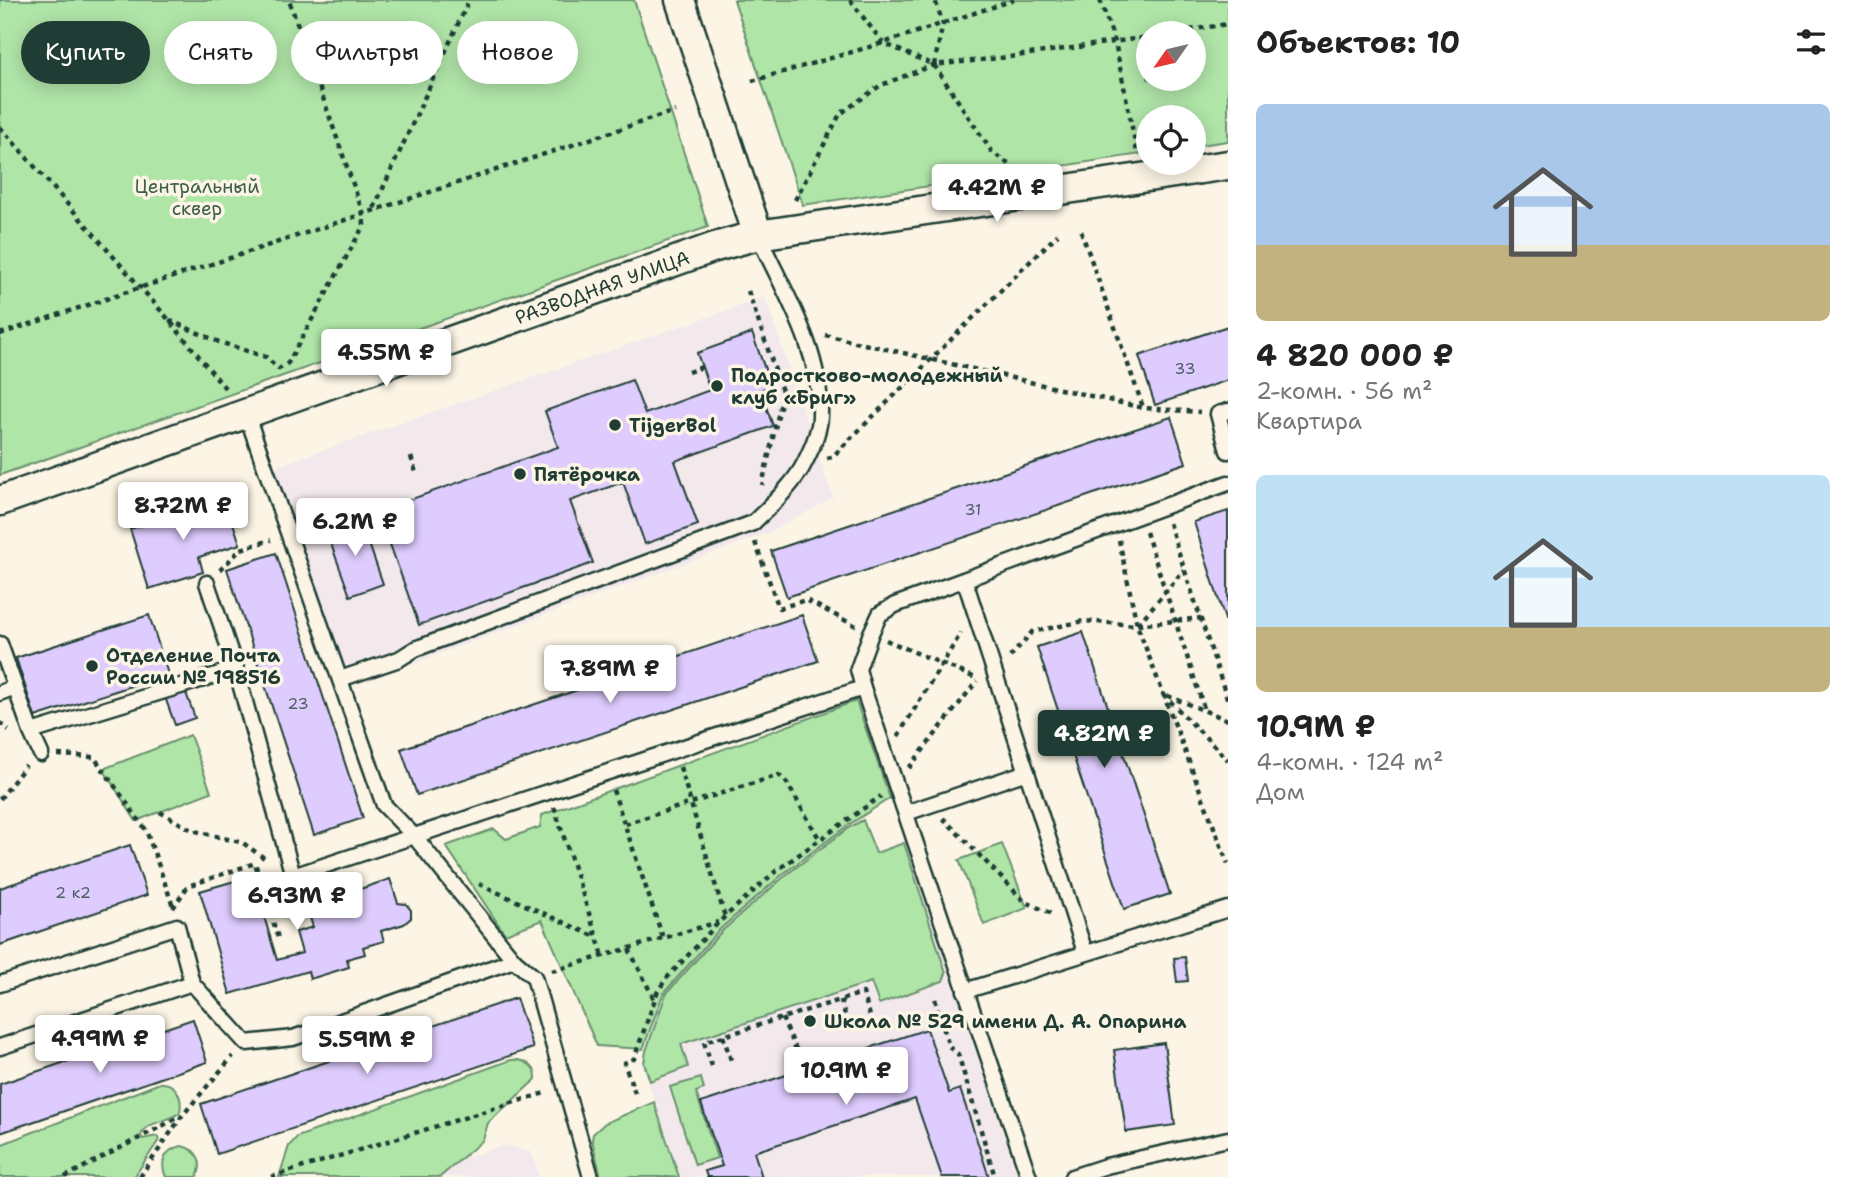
<!DOCTYPE html>
<html lang="ru">
<head>
<meta charset="utf-8">
<style>
	:root { --surface:#fff; --page:#f2f2f2; --text:#222; --muted:#767676; --accent:#1f3d34 }
	body { margin:0; font-family:"Shantell Sans",sans-serif; background:var(--page); color:var(--text); height:100vh; display:flex; flex-direction:column; font-size:26px; white-space:nowrap }
	* { box-sizing:border-box; margin:0 }
	p { font-size:23px; color:var(--muted) }
	.icon { flex:none; width:38px; height:38px; fill:none; stroke:currentColor; stroke-width:2; stroke-linecap:round; stroke-linejoin:round }
	.map { position:relative; flex:1; overflow:hidden }
	.panel { display:flex; flex-direction:column; background:var(--surface); width:630px }
	.panel>* { flex:none }
	.hud { position:absolute; left:21px; top:21px; width:665px; height:63px; display:flex; gap:14px }
	.needle { width:46px; rotate:236deg }
	.fabs { position:absolute; left:1136px; top:21px; display:grid; gap:14px }
	.fabs a { display:grid; place-items:center; width:70px; height:70px; border-radius:50%; background:var(--surface); box-shadow:0 4px 18px #0003; font-size:35px }
	.price { position:absolute; translate:-50% -60px; padding:0 16px; border-radius:7px; background:#fff; color:#222; font-size:23px; line-height:46px; filter:drop-shadow(0 2px 4px #0008) }
	.price::after { content:''; position:absolute; left:50%; top:42px; width:21px; height:16px; margin-left:-10px; background:inherit; clip-path:polygon(0 0,100% 0,50% 100%) }
	.price.active { background:var(--accent); color:#fff }
	ul { padding:0; list-style:none }
	li { display:grid; align-content:center; gap:14px; height:371px; padding:0 28px }
	li span { display:grid; place-items:center; height:217px; border-radius:10px; color:#555 }
	li>.icon { margin-inline-start:auto }
	span .icon { width:126px; height:126px; fill:#fffc; stroke-width:1 }
	li b { font-size:30px }
	h2 { display:flex; justify-content:space-between; align-items:center; height:84px; padding:0 28px; font-size:30px }
	.tag { padding:0 24px; border-radius:32px; background:var(--surface); box-shadow:0 4px 18px #0003; font-size:24px; line-height:63px }
	.tag.active { background:var(--accent); color:#fff }
	main { display:flex; flex:1; min-height:0 }
	.map>svg:first-child { display:block }
	.built { fill:#f3e9ec }
	.green { fill:#b0e5a8; stroke:#68916e; stroke-width:2; fill-rule:evenodd }
	.building { fill:#dfccfe; stroke:#1f3d34; stroke-width:2 }
	.lines { fill:none; stroke-linecap:round; stroke-linejoin:round }
	.lane-casing { stroke:#1f3d34; stroke-width:19 }
	.street-casing { stroke:#1f3d34; stroke-width:33 }
	.path { stroke:#1f3d34; stroke-width:4.5; stroke-dasharray:5 5; stroke-linecap:butt }
	.lane { stroke:#fcf5e5; stroke-width:14 }
	.street { stroke:#fcf5e5; stroke-width:28 }
	.poi-dot { fill:#1f3d34; stroke:#fcf5e5; stroke-width:2.5 }
	.labels { text-anchor:middle; dominant-baseline:central; stroke-width:7; stroke-linejoin:round; paint-order:stroke }
	.number-label { font-size:16px; fill:#4f6166 }
	.park-label { font-size:19px; fill:#3c5f4b; stroke:#fcf5e5 }
	.street-label { font-size:19px; fill:#1f3d34; stroke:#fcf5e5 }
	.poi-label { font-size:19px; font-weight:bold; fill:#1f3d34; stroke:#fcf5e5; text-anchor:start }
</style>
</head>
<body>
<main>
<div class="map">
<svg width="1228" height="1177" viewBox="0 0 1228 1177">
	<rect width="100%" height="100%" fill="#fcf5e5"/>
	<filter id="ink" filterUnits="userSpaceOnUse"><feTurbulence type="fractalNoise" baseFrequency=".0143" numOctaves="2"/><feDisplacementMap in="SourceGraphic" scale="14" xChannelSelector="R" yChannelSelector="G"/><feConvolveMatrix kernelMatrix="1 2 1 2 8 2 1 2 1" color-interpolation-filters="sRGB"/></filter>
	<g filter="url(#ink)">
		<g class="built">
			<path d="M765 297 833 498 768 533 341 690 265 470Z"/>
			<path d="M863 818 877 851 905 840 1018 1177H680L642 1064 644 1052 664 994 719 931 784 875 847 827Z"/>
			<path d="M504 1145 531 1152 540 1177H409Z"/>
		</g>
		<g class="green">
			<path d="M0 0H634L708 227 0 475Z"/>
			<path d="M734 0H1228V141L1194 146V117H1148V153L803 205ZM1148 33H1194V79H1148Z"/>
			<path d="M856 701 890 798 847 826 783 874 718 931 663 994 643 1049 597 1046 542 920 505 934 446 846 494 829 506 839 540 827 542 815Z"/>
			<path d="M190 735 211 792 136 821 103 769Z"/>
			<path d="M863 820 876 853 904 843 946 973 943 981 879 1004 871 982 681 1044 688 1067 650 1081 644 1063 646 1051 666 994 721 932 786 875 848 828Z"/>
			<path d="M1002 844 1027 908 984 925 959 860Z"/>
			<path d="M511 1060C523 1059 537 1065 536 1079L488 1123 483 1140 440 1177H279L289 1146 297 1137Z"/>
			<path d="M701 1078 704 1089 696 1092 717 1158 695 1165 670 1087Z"/>
			<path d="M160 1083C176 1082 183 1097 180 1112 169 1123 146 1120 141 1136L143 1139 157 1136 159 1140 134 1177H0V1145Z"/>
			<path d="M654 1102 679 1177H601L592 1140 593 1134 605 1123Z"/>
			<path d="M182 1146C198 1150 204 1162 197 1177H166C159 1162 165 1149 182 1146Z"/>
		</g>
		<g class="building">
			<path d="M1228 326V380L1155 405 1139 356Z"/>
			<path d="M752 333 771 386 760 390 773 426 675 461 698 525 645 544 623 482 570 501 593 563 419 625 378 511 558 447 545 411 632 380 645 414 710 390 697 353Z"/>
			<path d="M1171 417 1186 463 787 597 771 551Z"/>
			<path d="M225 499 240 544 199 557 203 572 149 589 130 529Z"/>
			<path d="M1228 511V629L1194 522Z"/>
			<path d="M361 521 383 584 350 596 327 533Z"/>
			<path d="M276 553 363 818 314 835 227 569Z"/>
			<path d="M149 615 168 674 35 717 16 658Z"/>
			<path d="M802 615 818 661 417 795 401 749Z"/>
			<path d="M1083 632 1170 894 1124 909 1037 647Z"/>
			<path d="M185 690 195 718 175 725 165 697Z"/>
			<path d="M130 845 147 895 0 945V888Z"/>
			<path d="M252 876 277 960 302 953 296 932 313 927 310 918 325 914 323 906 341 901 338 892 345 883 353 884 357 890 390 879 398 903 406 904 411 910V918L404 924 381 931 384 941 363 947 365 954 347 959 349 967 310 979 308 971 230 994 200 891Z"/>
			<path d="M1185 957 1188 981 1177 982 1174 958Z"/>
			<path d="M516 998 533 1048 217 1154 201 1104Z"/>
			<path d="M193 1019 207 1062 0 1133V1084Z"/>
			<path d="M927 1029 949 1093 960 1089 989 1177H942L915 1099 754 1152 762 1177H707L705 1171 722 1166 701 1103Z"/>
			<path d="M1164 1043 1175 1125 1126 1132 1114 1050Z"/>
		</g>
		<g class="lines">
			<g class="lane-casing">
				<g id="lane">
					<path d="M1228 411 1218 414 1228 451"/>
					<path d="M246 413 384 805 415 837 514 960 534 977 591 1177"/>
					<path d="M965 581 1085 952"/>
					<path d="M207 583 236 669"/>
					<path d="M0 644 31 732 41 754"/>
					<path d="M340 679 399 659 415 649 753 523C771 505 794 485 805 462 811 450 820 429 820 416 822 351 784 292 758 235"/>
					<path d="M863 688 1029 1177"/>
					<path d="M0 693 15 687"/>
					<path d="M31 732 236 669 293 876 863 688 858 669 871 633 880 614 895 605 1228 483"/>
					<path d="M906 813 1027 772"/>
					<path d="M192 983 246 1043 293 1038 514 960"/>
					<path d="M0 984 177 926 192 983 0 1047"/>
					<path d="M965 991 1228 909"/>
					<path d="M1072 1177 1106 1166 1228 1139"/>
				</g>
			</g>
			<g class="street-casing">
				<g id="street">
					<path d="M680 0 758 235"/>
					<path id="s1" d="M0 501 715 247 758 235 1228 165"/>
				</g>
			</g>
			<g class="path">
				<path d="M850 0 883 43 934 65 992 152 1017 170"/>
				<path d="M1100 0 1115 42 1137 152"/>
				<path d="M1170 33 1228 24"/>
				<path d="M934 65 943 24 935 0"/>
				<path d="M752 81 883 43 1014 0"/>
				<path d="M0 127 169 320 225 388"/>
				<path d="M795 200 840 114 881 85 934 65 1009 57 1148 37"/>
				<path d="M374 208 469 0"/>
				<path d="M1081 231 1143 407"/>
				<path d="M748 291 783 394 762 485"/>
				<path d="M169 320 219 342 266 357 279 369 288 363 364 225 363 213 289 0"/>
				<path d="M0 334 675 111"/>
				<path d="M825 335 1143 408 1200 412"/>
				<path d="M688 372 702 367"/>
				<path d="M411 457 417 476"/>
				<path d="M827 458 832 457 1058 234"/>
				<path d="M1169 523 1228 701"/>
				<path d="M1146 532 1205 711"/>
				<path d="M1119 540 1137 625 1228 864"/>
				<path d="M755 542 779 608 806 600 856 626"/>
				<path d="M220 570 241 549 271 540"/>
				<path d="M1138 624 1184 570"/>
				<path d="M886 640 978 679"/>
				<path d="M1010 657 1032 632 1084 621 1137 625 1201 618"/>
				<path d="M1228 720 1163 694 1228 760"/>
				<path d="M0 723 9 730"/>
				<path d="M898 736 961 633"/>
				<path d="M58 755 94 757 146 830 173 906"/>
				<path d="M680 767 725 917"/>
				<path d="M909 768 977 681"/>
				<path d="M613 790 663 938"/>
				<path d="M0 799 26 765"/>
				<path d="M554 807 603 956"/>
				<path d="M160 812 192 830 243 843 267 860"/>
				<path d="M943 818 1024 901 1054 915"/>
				<path d="M625 824 779 775 787 783 820 840"/>
				<path d="M479 884 596 937"/>
				<path d="M173 908 188 886 255 863 278 938"/>
				<path d="M629 949 654 999"/>
				<path d="M552 971 718 922"/>
				<path d="M935 999 949 1047 958 1054 995 1177"/>
				<path d="M841 1000 848 1026"/>
				<path d="M782 1018 805 1069"/>
				<path d="M723 1036 731 1060"/>
				<path d="M712 1066 704 1042 863 993 871 1019"/>
				<path d="M635 1093 624 1063 634 1059 657 993 665 980 719 922 776 871 881 796"/>
				<path d="M65 1177 181 1116"/>
				<path d="M140 1177 182 1116 233 1056"/>
				<path d="M271 1177 548 1092"/>
			</g>
			<use href="#lane" class="lane"/>
			<use href="#street" class="street"/>
		</g>
	</g>
	<g class="poi-dot">
		<circle cx="717" cy="386" r="7"/>
		<circle cx="615" cy="425" r="7"/>
		<circle cx="520" cy="474" r="7"/>
		<circle cx="92" cy="666" r="7"/>
		<circle cx="810" cy="1021" r="7"/>
	</g>
	<g class="labels">
		<g class="number-label">
			<text x="1185" y="368">33</text>
			<text x="973" y="509">31</text>
			<text x="298" y="703">23</text>
			<text x="73" y="892">2 к2</text>
		</g>
		<g class="park-label">
			<text x="197" y="186">Центральный<tspan x="197" dy="22">сквер</tspan></text>
		</g>
		<g class="street-label">
			<text stroke="none"><textPath href="#s1" startOffset="639">РАЗВОДНАЯ УЛИЦА</textPath></text>
		</g>
		<g class="poi-label">
			<text x="731" y="375">Подростково-молодежный<tspan x="731" dy="22">клуб «Бриг»</tspan></text>
			<text x="629" y="425">TijgerBol</text>
			<text x="534" y="474">Пятёрочка</text>
			<text x="106" y="655">Отделение Почта<tspan x="106" dy="22">России № 198516</tspan></text>
			<text x="824" y="1021">Школа № 529 имени Д. А. Опарина</text>
		</g>
	</g>
</svg>
<div class="fabs">
<a><svg class="needle" viewBox="-14 -14 28 28"><path d="M0-13l5 13h-10z" fill="#e53935"/><path d="M0 13l5-13h-10z" fill="#767676"/></svg></a>
<a><svg class="icon" aria-label="locate" viewBox="0 0 24 24"><circle cx="12" cy="12" r="6"/><path d="M12 2v4M12 18v4M2 12h4M18 12h4"/></svg></a>
</div>
<b class="price" style="left:997px;top:224px">4.42M ₽</b>
<b class="price" style="left:386px;top:389px">4.55M ₽</b>
<b class="price" style="left:183px;top:542px">8.72M ₽</b>
<b class="price" style="left:355px;top:558px">6.2M ₽</b>
<b class="price" style="left:610px;top:705px">7.89M ₽</b>
<b class="price active" style="left:1104px;top:770px">4.82M ₽</b>
<b class="price" style="left:297px;top:932px">6.93M ₽</b>
<b class="price" style="left:100px;top:1075px">4.99M ₽</b>
<b class="price" style="left:367px;top:1076px">5.59M ₽</b>
<b class="price" style="left:846px;top:1107px">10.9M ₽</b>
<div class="hud">
<a class="tag active">Купить</a>
<a class="tag">Снять</a>
<a class="tag">Фильтры</a>
<a class="tag">Новое</a>
</div>
</div>
<section class="panel">
<h2>Объектов: 10<svg class="icon" aria-label="filters" viewBox="0 0 24 24"><path d="M4 7h16M4 17h16"/><circle cx="9" cy="7" r="2"/><circle cx="15" cy="17" r="2"/></svg></h2>
<ul>
<li><span style="background:linear-gradient(#a9c7e8 65%,#c2b280 0)"><svg class="icon" aria-label="home" viewBox="0 0 24 24"><path d="M3 11l9-7 9 7M6 9v11h12V9"/></svg></span><div><b>4 820 000 ₽</b><p>2-комн. · 56 m²</p><p>Квартира</p></div></li>
<li><span style="background:linear-gradient(#bfe0f5 70%,#c2b280 0)"><svg class="icon" aria-label="home" viewBox="0 0 24 24"><path d="M3 11l9-7 9 7M6 9v11h12V9"/></svg></span><div><b>10.9M ₽</b><p>4-комн. · 124 m²</p><p>Дом</p></div></li>
</ul>
</section>
</main>
</body>
</html>
